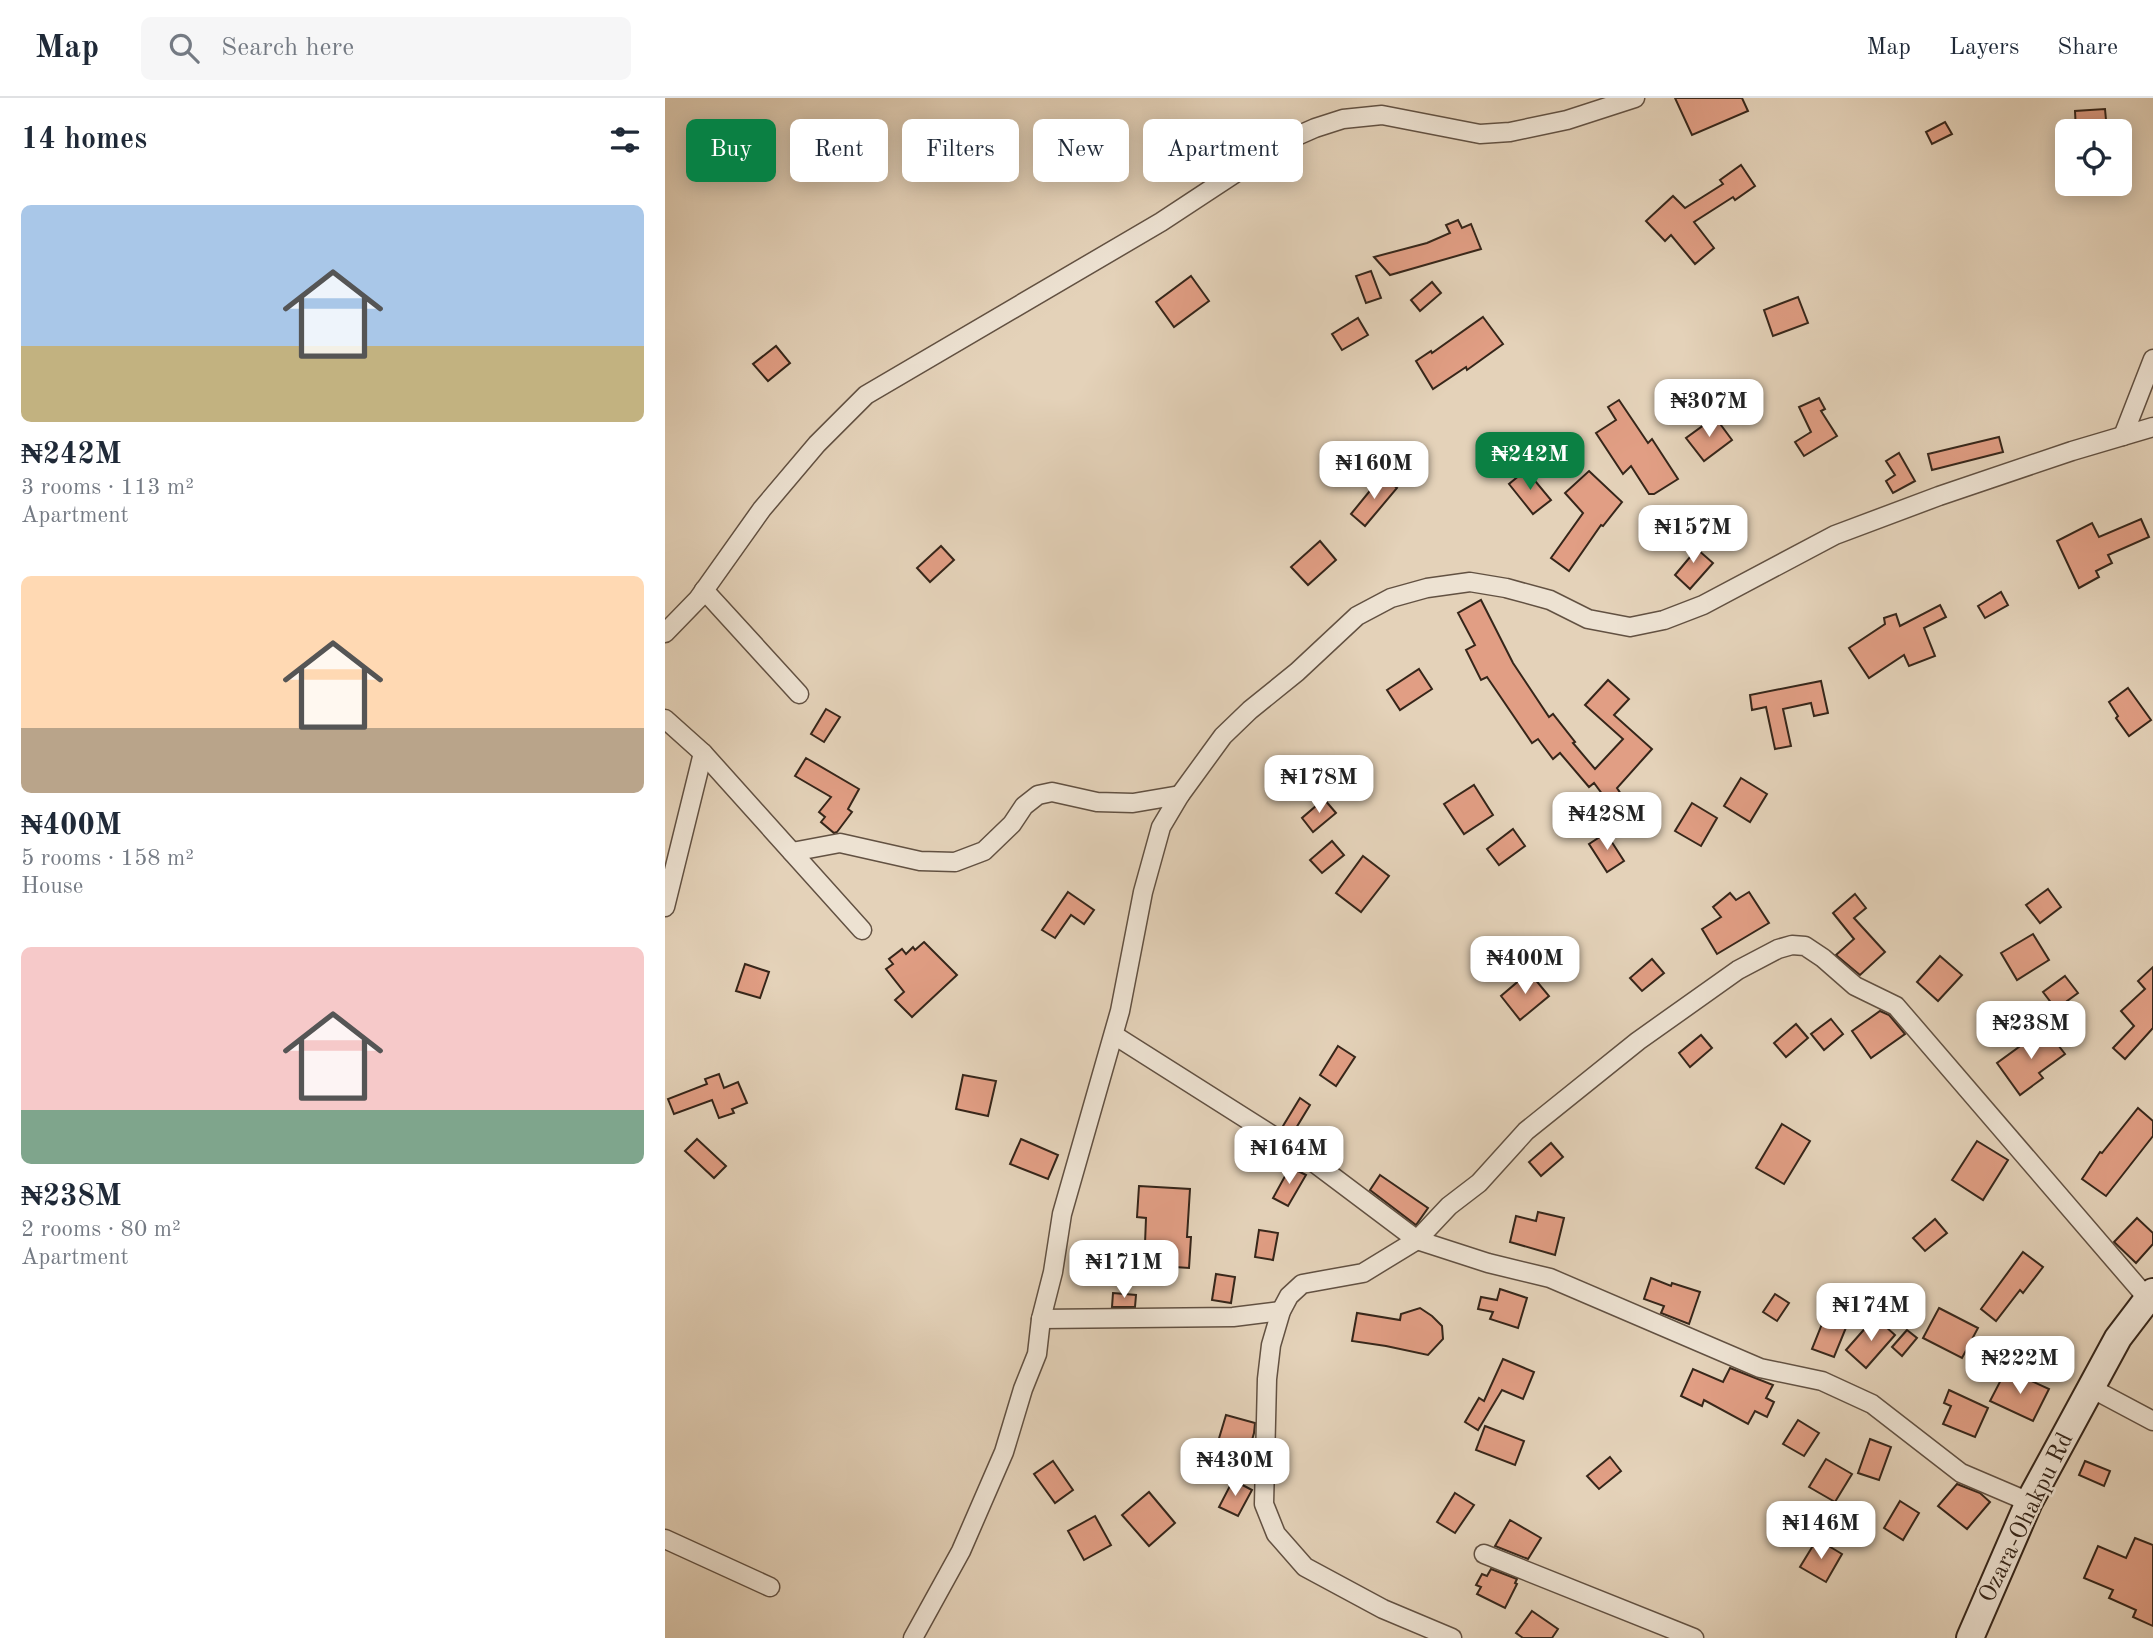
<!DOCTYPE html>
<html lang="en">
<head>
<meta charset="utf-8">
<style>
	:root { --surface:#fff; --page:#f6f6f7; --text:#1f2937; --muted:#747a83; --line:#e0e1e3; --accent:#0b8043 }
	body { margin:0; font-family:"Old Standard TT",serif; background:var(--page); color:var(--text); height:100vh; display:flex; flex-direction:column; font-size:26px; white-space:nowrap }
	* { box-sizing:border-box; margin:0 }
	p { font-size:23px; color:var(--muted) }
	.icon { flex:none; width:38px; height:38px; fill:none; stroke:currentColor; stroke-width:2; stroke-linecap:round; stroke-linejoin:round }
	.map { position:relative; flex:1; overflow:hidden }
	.sheet { display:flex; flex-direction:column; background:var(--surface); width:665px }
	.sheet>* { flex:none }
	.hud { position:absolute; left:21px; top:21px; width:665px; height:63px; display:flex; gap:14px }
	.tools { position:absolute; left:1390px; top:21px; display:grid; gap:14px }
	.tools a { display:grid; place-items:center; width:77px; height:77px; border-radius:10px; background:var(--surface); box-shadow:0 4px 18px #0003; font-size:35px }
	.price { position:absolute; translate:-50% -60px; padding:0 16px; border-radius:14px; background:#fff; color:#222; font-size:23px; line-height:46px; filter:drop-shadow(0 2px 4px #0008) }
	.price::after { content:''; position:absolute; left:50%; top:42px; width:21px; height:16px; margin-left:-10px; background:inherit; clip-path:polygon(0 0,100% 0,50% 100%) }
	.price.current { background:var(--accent); color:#fff }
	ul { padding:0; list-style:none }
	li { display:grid; align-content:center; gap:14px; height:371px; padding:0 21px }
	li span { display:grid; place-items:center; height:217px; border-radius:10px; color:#555 }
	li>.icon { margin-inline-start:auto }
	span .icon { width:126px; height:126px; fill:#fffc; stroke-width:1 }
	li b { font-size:30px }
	h2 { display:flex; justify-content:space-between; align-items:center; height:84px; padding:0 21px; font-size:30px }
	.chip { padding:0 24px; border-radius:10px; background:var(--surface); box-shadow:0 4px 18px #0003; font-size:24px; line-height:63px }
	.chip.current { background:var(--accent); color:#fff }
	header { display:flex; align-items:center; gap:42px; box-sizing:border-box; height:98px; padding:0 35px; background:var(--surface); border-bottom:2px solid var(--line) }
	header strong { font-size:33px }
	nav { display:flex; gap:38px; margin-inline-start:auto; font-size:24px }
	.search { width:490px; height:63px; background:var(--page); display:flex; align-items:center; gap:18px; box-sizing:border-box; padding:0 24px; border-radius:10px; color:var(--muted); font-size:26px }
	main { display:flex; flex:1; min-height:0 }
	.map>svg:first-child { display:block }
	.building { fill:#e19e84; stroke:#36261a; stroke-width:2 }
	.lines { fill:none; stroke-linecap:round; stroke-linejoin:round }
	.street-casing { stroke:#625142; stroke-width:21 }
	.secondary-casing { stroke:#36261a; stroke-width:30 }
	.street { stroke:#ede2d2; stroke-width:18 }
	.secondary { stroke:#ede2d2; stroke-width:26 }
	.labels { text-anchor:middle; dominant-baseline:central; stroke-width:5; stroke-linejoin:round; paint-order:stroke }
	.street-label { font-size:24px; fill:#36261a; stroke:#ede2d2 }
</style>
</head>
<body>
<header>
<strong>Map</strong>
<div class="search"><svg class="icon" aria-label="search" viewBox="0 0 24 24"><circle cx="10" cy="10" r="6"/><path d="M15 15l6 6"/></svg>Search here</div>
<nav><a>Map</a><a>Layers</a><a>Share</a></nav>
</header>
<main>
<section class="sheet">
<h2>14 homes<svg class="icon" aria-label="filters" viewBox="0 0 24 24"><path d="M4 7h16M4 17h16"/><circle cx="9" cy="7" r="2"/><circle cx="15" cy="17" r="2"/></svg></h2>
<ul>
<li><span style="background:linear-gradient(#a9c7e8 65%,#c2b280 0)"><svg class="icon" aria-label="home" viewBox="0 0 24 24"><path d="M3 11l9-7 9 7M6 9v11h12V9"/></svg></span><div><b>₦242M</b><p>3 rooms · 113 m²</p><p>Apartment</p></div></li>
<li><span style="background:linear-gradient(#ffd9b3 70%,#b9a48a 0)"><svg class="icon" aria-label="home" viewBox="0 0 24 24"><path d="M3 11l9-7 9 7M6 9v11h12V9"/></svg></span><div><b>₦400M</b><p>5 rooms · 158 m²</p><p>House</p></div></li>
<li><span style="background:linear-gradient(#f6c9c9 75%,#7fa58c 0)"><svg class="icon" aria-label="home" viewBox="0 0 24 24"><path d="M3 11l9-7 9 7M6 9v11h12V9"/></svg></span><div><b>₦238M</b><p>2 rooms · 80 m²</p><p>Apartment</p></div></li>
</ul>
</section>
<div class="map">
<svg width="1488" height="1540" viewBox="0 0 1488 1540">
	<rect width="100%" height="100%" fill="#e4d2b9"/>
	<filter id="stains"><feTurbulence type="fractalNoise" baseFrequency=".00286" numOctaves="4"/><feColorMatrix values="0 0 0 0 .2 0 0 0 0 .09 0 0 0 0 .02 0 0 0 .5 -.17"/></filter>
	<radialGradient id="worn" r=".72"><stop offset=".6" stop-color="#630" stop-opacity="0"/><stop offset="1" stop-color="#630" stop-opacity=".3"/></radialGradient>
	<g class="building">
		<path d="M1010 0H1077L1083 13 1027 37Z"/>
		<path d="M1440 11 1442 33H1411L1410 13Z"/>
		<path d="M1280 24 1287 36 1267 46 1261 34Z"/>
		<path d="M1076 67 1090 88 1070 102 1068 99 1029 124 1049 150 1030 166 1006 137 1000 143 981 123 1008 98 1020 110 1058 86 1055 82Z"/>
		<path d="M793 122 797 130 806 126 816 151 725 177 709 159 762 145 785 135 781 127Z"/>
		<path d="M706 173 716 200 701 205 691 178Z"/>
		<path d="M526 178 544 203 509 229 491 204Z"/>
		<path d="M767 184 776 195 755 213 746 202Z"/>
		<path d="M1133 199 1143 225 1108 238 1099 212Z"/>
		<path d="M818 219 838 246 802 272 801 269 768 291 751 263 766 253 767 255Z"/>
		<path d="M693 220 703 237 677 252 667 236Z"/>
		<path d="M111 248 125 265 103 283 88 266Z"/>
		<path d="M1154 300 1160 311 1156 313 1172 338 1139 358 1130 344 1146 334 1134 309Z"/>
		<path d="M954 302 983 345 987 341 1013 381 989 396H984L966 368 958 376 931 335 951 322 943 309Z"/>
		<path d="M1050 319 1067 342 1039 363 1021 340Z"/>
		<path d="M1334 339 1338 354 1267 372 1263 356Z"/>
		<path d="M1234 355 1250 383 1228 395 1221 383 1230 377 1221 363Z"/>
		<path d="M861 372 886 402 868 416 844 386Z"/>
		<path d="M924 373 957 404 938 428 936 427 904 473 886 460 918 415 900 395Z"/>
		<path d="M717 378 732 390 700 428 686 416Z"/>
		<path d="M1476 421 1484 439 1443 457 1447 465 1431 473 1434 479 1414 490 1392 443 1427 425 1434 439Z"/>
		<path d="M1016 437 1048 465 1025 491 1010 477 1025 459 1027 460 1013 439Z"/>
		<path d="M655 443 671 462 643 487 626 469Z"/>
		<path d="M276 448 289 462 265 484 252 470Z"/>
		<path d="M1336 494 1343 507 1320 520 1313 508Z"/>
		<path d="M816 502 848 565 884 619 888 616 910 644 908 645 930 671 958 641 920 607 943 582 964 601 949 617 987 651 952 690 964 708 952 716 929 685 924 689 895 655 888 661 873 641 867 645 822 579 816 582 801 552 810 547 793 515Z"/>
		<path d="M1275 507 1281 519 1259 530 1270 558 1244 568 1239 557 1204 580 1184 550 1220 526 1219 520 1231 516 1235 528Z"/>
		<path d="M754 571 767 591 735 612 722 592Z"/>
		<path d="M1156 583 1163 615 1149 618 1146 605 1118 611 1126 648 1110 651 1101 609 1087 612 1085 597Z"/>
		<path d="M1463 590 1486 622 1464 638 1451 620 1453 618 1444 604Z"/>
		<path d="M161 611 175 619 159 644 146 636Z"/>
		<path d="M141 660 194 691 183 711 187 714 172 734 169 735 156 724 160 719 154 714 166 699 130 678Z"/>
		<path d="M1076 680 1102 696 1085 724 1059 708Z"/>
		<path d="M809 687 828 717 799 736 779 706Z"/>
		<path d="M659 701 671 715 648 734 637 720Z"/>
		<path d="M1027 705 1052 720 1036 748 1010 733Z"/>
		<path d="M848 731 860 748 834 767 822 751Z"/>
		<path d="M941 735 959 763 942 774 924 746Z"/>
		<path d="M667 743 679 757 657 775 645 762Z"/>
		<path d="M698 758 724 778 696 814 671 795Z"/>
		<path d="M1383 791 1396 809 1375 825 1361 807Z"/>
		<path d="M403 794 429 812 419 826 406 817 390 840 377 832Z"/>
		<path d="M1084 794 1104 825 1052 856 1037 831 1056 819 1048 809 1065 795 1071 802Z"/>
		<path d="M1190 796 1201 810 1189 820 1220 854 1195 877 1171 857 1189 841 1168 815Z"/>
		<path d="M1368 836 1384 862 1352 882 1336 855Z"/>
		<path d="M259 844 292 877 247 919 230 902 239 894 221 871 228 866 224 861 237 851 241 856 248 849 250 852Z"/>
		<path d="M1275 858 1297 877 1273 903 1252 884Z"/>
		<path d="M987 861 999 875 977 893 965 880Z"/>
		<path d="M80 866 104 874 95 900 71 893Z"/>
		<path d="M1488 869V930L1460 961 1448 950 1469 928 1456 913 1480 891 1473 883Z"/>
		<path d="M864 874 884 898 855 922 836 898Z"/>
		<path d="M1400 878 1413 895 1391 911 1378 894Z"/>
		<path d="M1215 913 1224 917 1240 936 1206 960 1187 933Z"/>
		<path d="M1166 921 1178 936 1159 952 1146 936Z"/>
		<path d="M1131 926 1143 940 1121 959 1109 945Z"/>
		<path d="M1380 930 1400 956 1374 975 1378 980 1355 997 1332 965Z"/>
		<path d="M1036 937 1047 950 1025 969 1014 955Z"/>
		<path d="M673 948 690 959 671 988 655 977Z"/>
		<path d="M54 976 59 990 73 984 82 1005 67 1011 69 1015 54 1020 47 1002 9 1016 3 1001 42 986 40 981Z"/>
		<path d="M298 977 331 983 323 1018 291 1011Z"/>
		<path d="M635 1000 645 1007 628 1035 618 1028Z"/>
		<path d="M1473 1010 1488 1023V1038L1441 1098 1417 1081 1435 1054 1437 1055Z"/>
		<path d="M1117 1026 1145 1043 1119 1086 1091 1070Z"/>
		<path d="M32 1041 61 1068 49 1080 20 1053Z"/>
		<path d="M356 1041 393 1057 383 1081 345 1066Z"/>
		<path d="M1312 1043 1343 1062 1318 1102 1287 1082Z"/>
		<path d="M886 1045 898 1059 876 1078 864 1064Z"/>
		<path d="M625 1069 641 1077 623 1108 608 1100Z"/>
		<path d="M715 1077 763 1110 751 1127 705 1092Z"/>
		<path d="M474 1088 525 1091 522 1139H526L524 1170 510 1169V1161H499L500 1148 480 1146 481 1120 472 1119Z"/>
		<path d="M873 1114 899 1120 890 1157 845 1144 851 1118 871 1123Z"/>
		<path d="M1472 1120 1488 1135V1146L1471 1165 1449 1144Z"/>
		<path d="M1270 1121 1282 1135 1260 1153 1248 1140Z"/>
		<path d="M594 1132 613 1135 608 1162 590 1159Z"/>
		<path d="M1358 1154 1378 1169 1358 1195 1355 1192 1331 1223 1316 1211Z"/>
		<path d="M551 1176 570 1179 566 1205 547 1202Z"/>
		<path d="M986 1180 1006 1188 1007 1185 1035 1194 1024 1226 996 1215 999 1208 979 1201Z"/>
		<path d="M835 1191 862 1200 853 1230 825 1221 828 1214 813 1211 816 1199 832 1202Z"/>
		<path d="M448 1195 471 1197 470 1209H447Z"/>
		<path d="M1110 1196 1124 1205 1112 1223 1098 1214Z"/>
		<path d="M1167 1201 1189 1210 1169 1259 1147 1251Z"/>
		<path d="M755 1210 767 1218 777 1228 778 1241 763 1257 721 1248 687 1243 692 1215 735 1222 736 1216Z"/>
		<path d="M1274 1210 1313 1230 1297 1260 1258 1240Z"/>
		<path d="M1210 1219 1230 1237 1201 1270 1181 1252Z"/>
		<path d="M1242 1232 1252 1240 1237 1258 1227 1249Z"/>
		<path d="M838 1261 869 1274 858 1301 837 1292 813 1332 800 1324 814 1300 819 1303Z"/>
		<path d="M1065 1270 1108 1287 1101 1300 1109 1304 1102 1319 1090 1313 1083 1326 1039 1302 1037 1308 1016 1298 1028 1271 1058 1284Z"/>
		<path d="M1340 1274 1360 1285 1362 1281 1384 1291 1368 1323 1325 1303Z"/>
		<path d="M1284 1292 1323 1310 1310 1339 1278 1326 1286 1308 1279 1305Z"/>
		<path d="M561 1317 590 1325 589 1335 580 1366 549 1357Z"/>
		<path d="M1133 1322 1154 1335 1139 1358 1118 1346Z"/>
		<path d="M820 1328 859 1343 850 1367 811 1352Z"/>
		<path d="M1205 1341 1226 1349 1214 1382 1193 1375Z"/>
		<path d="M945 1359 956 1373 934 1391 922 1378Z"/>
		<path d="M1161 1361 1187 1376 1170 1404 1144 1389Z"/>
		<path d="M388 1363 408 1392 390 1405 369 1376Z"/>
		<path d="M1420 1363 1445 1373 1439 1388 1414 1377Z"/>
		<path d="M568 1382 587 1392 573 1418 554 1409Z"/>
		<path d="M1292 1386 1315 1395 1325 1404 1302 1431 1273 1408Z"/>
		<path d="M484 1394 510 1425 484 1448 457 1417Z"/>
		<path d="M790 1395 809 1407 790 1435 772 1424Z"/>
		<path d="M1235 1403 1254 1415 1238 1442 1219 1430Z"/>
		<path d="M430 1418 446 1447 419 1462 403 1433Z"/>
		<path d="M845 1422 876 1440 863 1461 830 1448Z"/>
		<path d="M1470 1440 1488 1447V1528L1468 1519 1471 1512 1444 1500 1448 1492 1419 1480 1433 1448 1461 1460Z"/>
		<path d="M1152 1441 1177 1456 1161 1484 1135 1469Z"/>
		<path d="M826 1471 852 1481 850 1485 852 1486 840 1510 812 1496 816 1489 811 1487 817 1476 822 1478Z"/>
		<path d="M867 1513 893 1531 887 1540H858L851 1535Z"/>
	</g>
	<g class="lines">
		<g class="street-casing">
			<g id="street">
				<path d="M1458 338 1488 261"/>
				<path d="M39 492 134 596"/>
				<path d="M0 535 33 501 97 411 152 346 201 297 496 124 616 45 650 30 678 21 717 17 815 36 845 34 902 22 970 0"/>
				<path d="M0 621 38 655 197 832"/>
				<path d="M127 754 175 745 255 763 290 764 319 753 347 726 359 708 373 697 387 694 432 704 468 705 515 697"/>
				<path d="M0 809 38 655"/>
				<path d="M449 937 643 1060 752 1142 823 1165 885 1180 1095 1270 1157 1283 1207 1306 1296 1375 1364 1404"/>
				<path d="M376 1221 568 1219 616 1213"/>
				<path d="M1426 1290 1488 1323"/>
				<path d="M0 1441 105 1489"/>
				<path d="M819 1456 1029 1540"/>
				<path d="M248 1540 296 1453 339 1354 358 1291 372 1256 376 1221 388 1174 397 1116 455 913 478 794 496 729 515 697 558 638 585 612 632 574 692 518 726 500 762 490 805 484 841 490 885 502 923 521 965 529 999 522 1038 507 1170 437 1274 398 1407 353 1488 329"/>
				<path d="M787 1540 718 1511 640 1469 611 1436 599 1406 602 1281 606 1247 616 1213 624 1198 637 1186 698 1175 752 1142 784 1108 814 1085 861 1033 973 943 1073 872 1113 851 1127 847 1140 848 1158 860 1190 888 1231 908 1483 1201"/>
			</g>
		</g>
		<g class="secondary-casing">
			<path id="secondary" d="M1305 1540 1364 1404 1453 1240 1488 1194"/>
		</g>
		<use href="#street" class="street"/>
		<use href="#secondary" class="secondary"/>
	</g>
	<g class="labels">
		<g class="street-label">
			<text transform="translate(1362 1420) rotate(-64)">Ozara-Ohakpu Rd</text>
		</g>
	</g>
	<rect width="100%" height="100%" filter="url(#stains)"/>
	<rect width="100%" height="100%" fill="url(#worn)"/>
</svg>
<div class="tools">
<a><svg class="icon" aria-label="locate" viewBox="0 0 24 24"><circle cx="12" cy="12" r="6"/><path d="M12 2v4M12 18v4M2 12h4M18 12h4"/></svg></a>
</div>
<b class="price" style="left:1044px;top:341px">₦307M</b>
<b class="price current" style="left:865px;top:394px">₦242M</b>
<b class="price" style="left:709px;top:403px">₦160M</b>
<b class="price" style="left:1028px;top:467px">₦157M</b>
<b class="price" style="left:654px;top:717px">₦178M</b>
<b class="price" style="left:942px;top:754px">₦428M</b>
<b class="price" style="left:860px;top:898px">₦400M</b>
<b class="price" style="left:1366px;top:963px">₦238M</b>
<b class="price" style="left:624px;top:1088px">₦164M</b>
<b class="price" style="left:459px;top:1202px">₦171M</b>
<b class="price" style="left:1206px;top:1245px">₦174M</b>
<b class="price" style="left:1355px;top:1298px">₦222M</b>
<b class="price" style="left:570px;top:1400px">₦430M</b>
<b class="price" style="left:1156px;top:1463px">₦146M</b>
<div class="hud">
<a class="chip current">Buy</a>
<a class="chip">Rent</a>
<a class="chip">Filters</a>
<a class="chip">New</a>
<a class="chip">Apartment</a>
</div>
</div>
</main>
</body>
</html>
